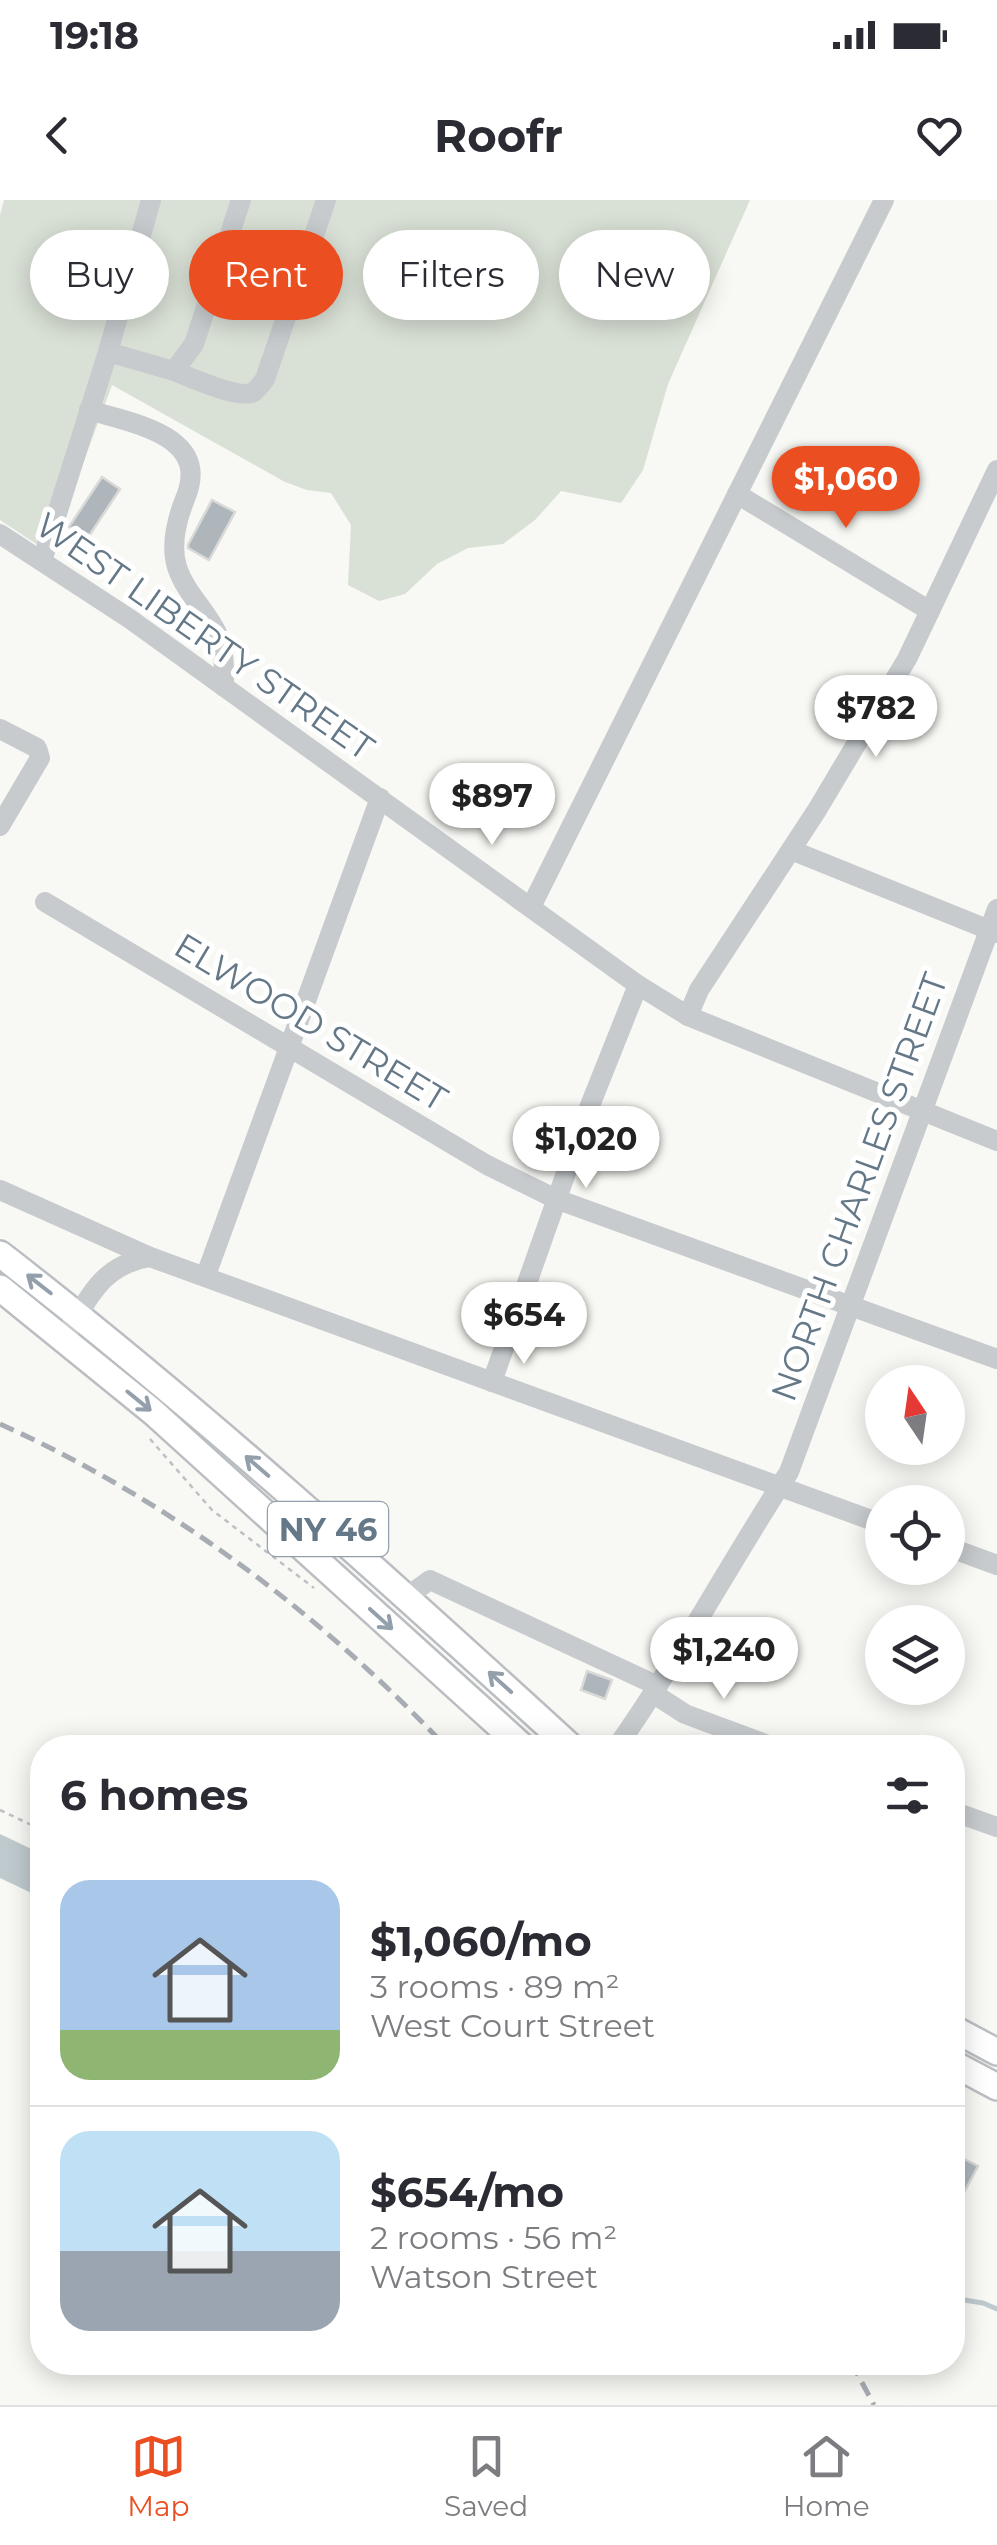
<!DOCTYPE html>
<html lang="en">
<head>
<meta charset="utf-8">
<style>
	:root { --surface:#fff; --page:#f7f7f7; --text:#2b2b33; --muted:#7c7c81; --line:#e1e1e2; --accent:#eb4f21 }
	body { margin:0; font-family:Montserrat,sans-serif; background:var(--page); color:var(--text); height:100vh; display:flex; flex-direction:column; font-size:38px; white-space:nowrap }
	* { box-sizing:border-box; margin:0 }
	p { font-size:32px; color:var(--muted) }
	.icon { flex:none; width:55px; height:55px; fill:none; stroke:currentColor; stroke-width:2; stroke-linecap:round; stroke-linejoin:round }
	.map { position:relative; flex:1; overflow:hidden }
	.drawer { position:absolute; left:30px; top:1535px; width:935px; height:640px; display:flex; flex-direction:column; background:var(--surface); border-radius:40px; box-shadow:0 5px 25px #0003 }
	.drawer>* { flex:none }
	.top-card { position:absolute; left:30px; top:30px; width:938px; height:90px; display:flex; gap:20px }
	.needle { width:65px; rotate:347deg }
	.buttons { position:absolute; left:865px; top:1165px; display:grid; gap:20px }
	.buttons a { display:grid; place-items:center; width:100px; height:100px; border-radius:50%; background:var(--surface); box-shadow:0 5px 25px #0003; font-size:50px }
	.price { position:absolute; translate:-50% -85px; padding:0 22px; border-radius:35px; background:#fff; color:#222; font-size:32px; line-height:65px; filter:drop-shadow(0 2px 5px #0008) }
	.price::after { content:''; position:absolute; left:50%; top:60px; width:30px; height:22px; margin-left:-15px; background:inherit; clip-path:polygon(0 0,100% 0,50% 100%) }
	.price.selected { background:var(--accent); color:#fff }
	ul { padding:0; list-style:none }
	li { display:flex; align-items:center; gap:30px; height:250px; padding:0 30px }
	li+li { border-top:2px solid var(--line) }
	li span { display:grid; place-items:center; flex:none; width:280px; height:200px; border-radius:30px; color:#555 }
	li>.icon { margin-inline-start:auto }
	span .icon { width:120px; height:120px; fill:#fffc; stroke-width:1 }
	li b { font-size:42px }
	h2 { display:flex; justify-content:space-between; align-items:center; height:120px; padding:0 30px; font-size:42px }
	.chip { padding:0 35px; border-radius:45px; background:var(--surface); box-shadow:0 5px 25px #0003; font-size:35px; line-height:90px }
	.chip.selected { background:var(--accent); color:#fff }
	.status { display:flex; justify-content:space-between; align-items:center; height:70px; padding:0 50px; background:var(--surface); direction:ltr }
	.status svg { height:28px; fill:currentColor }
	header { display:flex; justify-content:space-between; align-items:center; height:130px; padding:0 30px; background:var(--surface); font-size:45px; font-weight:700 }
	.menu { display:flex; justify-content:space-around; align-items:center; height:140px; border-top:2px solid var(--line); background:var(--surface); font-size:28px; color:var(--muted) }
	.menu a { display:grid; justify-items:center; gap:5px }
	.menu .selected { color:var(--accent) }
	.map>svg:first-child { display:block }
	.green { fill:#d9e0d5 }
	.water { fill:#bfcace }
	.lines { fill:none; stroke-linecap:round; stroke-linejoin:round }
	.stream { stroke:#bfcace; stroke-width:5 }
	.building { fill:#aeb6bc; stroke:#d9d9d7; stroke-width:2.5 }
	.major-casing { stroke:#babec2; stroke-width:30 }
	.path { stroke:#bec1c3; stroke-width:2.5; stroke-dasharray:5 5; stroke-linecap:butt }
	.minor { stroke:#c7cbce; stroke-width:20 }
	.major { stroke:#fff; stroke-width:25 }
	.rail { stroke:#a7adb3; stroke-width:5; stroke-dasharray:15 8; stroke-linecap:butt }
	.oneway { stroke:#93a0ab }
	.labels { text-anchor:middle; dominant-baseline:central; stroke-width:10; stroke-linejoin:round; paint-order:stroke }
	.shield { fill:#fff; stroke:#93a0ab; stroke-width:2.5 }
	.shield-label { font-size:32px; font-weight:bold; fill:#657887 }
	.street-label { font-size:35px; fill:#657887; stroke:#fff }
</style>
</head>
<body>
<div class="status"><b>19:18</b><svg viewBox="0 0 49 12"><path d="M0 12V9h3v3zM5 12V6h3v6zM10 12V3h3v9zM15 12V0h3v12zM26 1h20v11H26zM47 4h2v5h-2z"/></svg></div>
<header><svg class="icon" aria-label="back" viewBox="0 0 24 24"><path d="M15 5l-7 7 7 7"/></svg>Roofr<svg class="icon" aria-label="heart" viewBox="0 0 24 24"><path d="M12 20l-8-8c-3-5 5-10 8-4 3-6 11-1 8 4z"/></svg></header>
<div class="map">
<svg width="997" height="2205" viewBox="0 0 997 2205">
	<rect width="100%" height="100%" fill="#f8f8f4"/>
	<path class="green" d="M4 0H750L668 184 643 270 621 303 561 291 535 320 503 344 468 348 437 364 405 394 379 401 348 385 351 325 331 293 307 290 285 282 112 185 50 353 0 320V15Z"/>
	<path class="water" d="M0 1634 42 1654V1698L0 1678Z"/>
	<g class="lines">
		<path class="stream" d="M952 2098 983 2103 997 2109"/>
	</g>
	<g class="building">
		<path d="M102 277 120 289 87 339 69 327Z"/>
		<path d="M212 300 235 312 209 360 188 348V345Z"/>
		<path d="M587 1471 612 1480 605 1499 581 1490Z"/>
		<path d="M952 1953 978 1966 952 2015Z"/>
	</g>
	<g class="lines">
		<g class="major-casing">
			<g id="major">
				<path d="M0 1054C199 1208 386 1378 572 1548"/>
				<path d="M0 1088 153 1212 524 1548"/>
				<path d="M952 1828 997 1852"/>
				<path d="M952 1863 997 1887"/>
			</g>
		</g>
		<g class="path">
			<path d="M150 1239 212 1310 314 1388"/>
			<path d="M479 1537 490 1548"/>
			<path d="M0 1610 42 1630"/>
		</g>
		<g class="minor">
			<path d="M108 152 174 171 194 144 241 0"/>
			<path d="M174 171C190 177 239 200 254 192 256 190 263 182 265 179L326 0"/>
			<path d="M89 210C134 224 212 235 185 299 177 319 170 344 177 367 185 392 206 410 217 433 225 449 224 470 224 487"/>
			<path d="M737 294 930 411"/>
			<path d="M0 334 130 419 638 785 688 816 997 941"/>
			<path d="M42 361 108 152 151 0"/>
			<path d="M0 626 40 558 37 548 0 529"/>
			<path d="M791 650 997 733"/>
			<path d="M45 702 487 965 556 999 997 1159"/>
			<path d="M531 707 884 0"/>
			<path d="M688 816 699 790 817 610 907 459 997 270"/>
			<path d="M0 990 150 1057 882 1324"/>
			<path d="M206 1075 380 598"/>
			<path d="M70 1128C93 1091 104 1065 150 1057"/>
			<path d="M492 1182 589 908 638 785"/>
			<path d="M948 1347 997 1365"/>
			<path d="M405 1398 430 1380 658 1486"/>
			<path d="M654 1494 685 1514 776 1548"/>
			<path d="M616 1548C679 1459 730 1362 789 1272L997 709"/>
			<path d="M952 1611 997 1627"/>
		</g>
		<use href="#major" class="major"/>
		<g class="rail">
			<path d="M0 1224C169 1300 320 1413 447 1548"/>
			<path d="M851 2162 874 2205"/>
		</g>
	</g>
	<defs><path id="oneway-shaft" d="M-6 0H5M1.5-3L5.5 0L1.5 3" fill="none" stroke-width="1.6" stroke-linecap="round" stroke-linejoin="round" transform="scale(2.5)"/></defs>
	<g class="oneway">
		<use href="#oneway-shaft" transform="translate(39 1084) rotate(-142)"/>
		<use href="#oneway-shaft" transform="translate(139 1201) rotate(39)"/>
		<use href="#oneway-shaft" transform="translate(257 1266) rotate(-139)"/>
		<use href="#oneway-shaft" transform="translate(381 1419) rotate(42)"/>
		<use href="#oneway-shaft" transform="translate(500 1482) rotate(-138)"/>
	</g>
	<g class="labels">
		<rect class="shield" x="268" y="1302" width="120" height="54" rx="8"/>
		<g class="shield-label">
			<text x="328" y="1329">NY 46</text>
		</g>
		<g class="street-label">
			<text transform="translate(205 436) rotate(35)">WEST LIBERTY STREET</text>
			<text transform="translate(311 822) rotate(31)">ELWOOD STREET</text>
			<text transform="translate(859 987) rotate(-70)">NORTH CHARLES STREET</text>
		</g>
	</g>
</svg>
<div class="buttons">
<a><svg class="needle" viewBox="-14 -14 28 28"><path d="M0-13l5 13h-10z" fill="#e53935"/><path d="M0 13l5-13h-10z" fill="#7c7c81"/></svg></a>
<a><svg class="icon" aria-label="locate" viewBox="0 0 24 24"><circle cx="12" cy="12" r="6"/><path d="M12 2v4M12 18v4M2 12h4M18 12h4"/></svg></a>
<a><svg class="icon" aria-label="layers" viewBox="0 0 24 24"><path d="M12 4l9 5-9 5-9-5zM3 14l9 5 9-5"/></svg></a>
</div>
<b class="price selected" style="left:846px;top:331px">$1,060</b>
<b class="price" style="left:876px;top:560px">$782</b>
<b class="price" style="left:492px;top:648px">$897</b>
<b class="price" style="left:586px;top:991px">$1,020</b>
<b class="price" style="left:524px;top:1167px">$654</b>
<b class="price" style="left:724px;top:1502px">$1,240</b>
<div class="top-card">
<a class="chip">Buy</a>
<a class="chip selected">Rent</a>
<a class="chip">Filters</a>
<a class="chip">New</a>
</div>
<section class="drawer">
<h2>6 homes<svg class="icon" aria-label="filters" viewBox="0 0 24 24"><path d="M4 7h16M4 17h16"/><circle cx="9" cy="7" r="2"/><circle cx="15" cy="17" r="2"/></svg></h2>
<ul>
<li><span style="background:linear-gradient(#a9c7e8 75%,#8fb573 0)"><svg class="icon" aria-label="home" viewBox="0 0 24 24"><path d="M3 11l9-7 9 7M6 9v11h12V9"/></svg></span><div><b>$1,060/mo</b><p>3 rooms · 89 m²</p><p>West Court Street</p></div></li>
<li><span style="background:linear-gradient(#bfe0f5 60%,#9aa5b1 0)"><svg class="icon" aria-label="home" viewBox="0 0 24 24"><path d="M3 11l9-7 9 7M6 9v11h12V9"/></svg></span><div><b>$654/mo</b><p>2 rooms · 56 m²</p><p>Watson Street</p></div></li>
</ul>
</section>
</div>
<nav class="menu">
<a class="selected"><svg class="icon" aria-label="map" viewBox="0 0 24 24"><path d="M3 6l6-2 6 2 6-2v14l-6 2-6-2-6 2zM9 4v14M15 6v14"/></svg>Map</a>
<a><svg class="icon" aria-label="saved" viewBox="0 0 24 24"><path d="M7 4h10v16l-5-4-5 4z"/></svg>Saved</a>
<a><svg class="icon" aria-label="home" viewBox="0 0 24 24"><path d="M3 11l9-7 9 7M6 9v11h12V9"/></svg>Home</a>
</nav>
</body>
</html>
